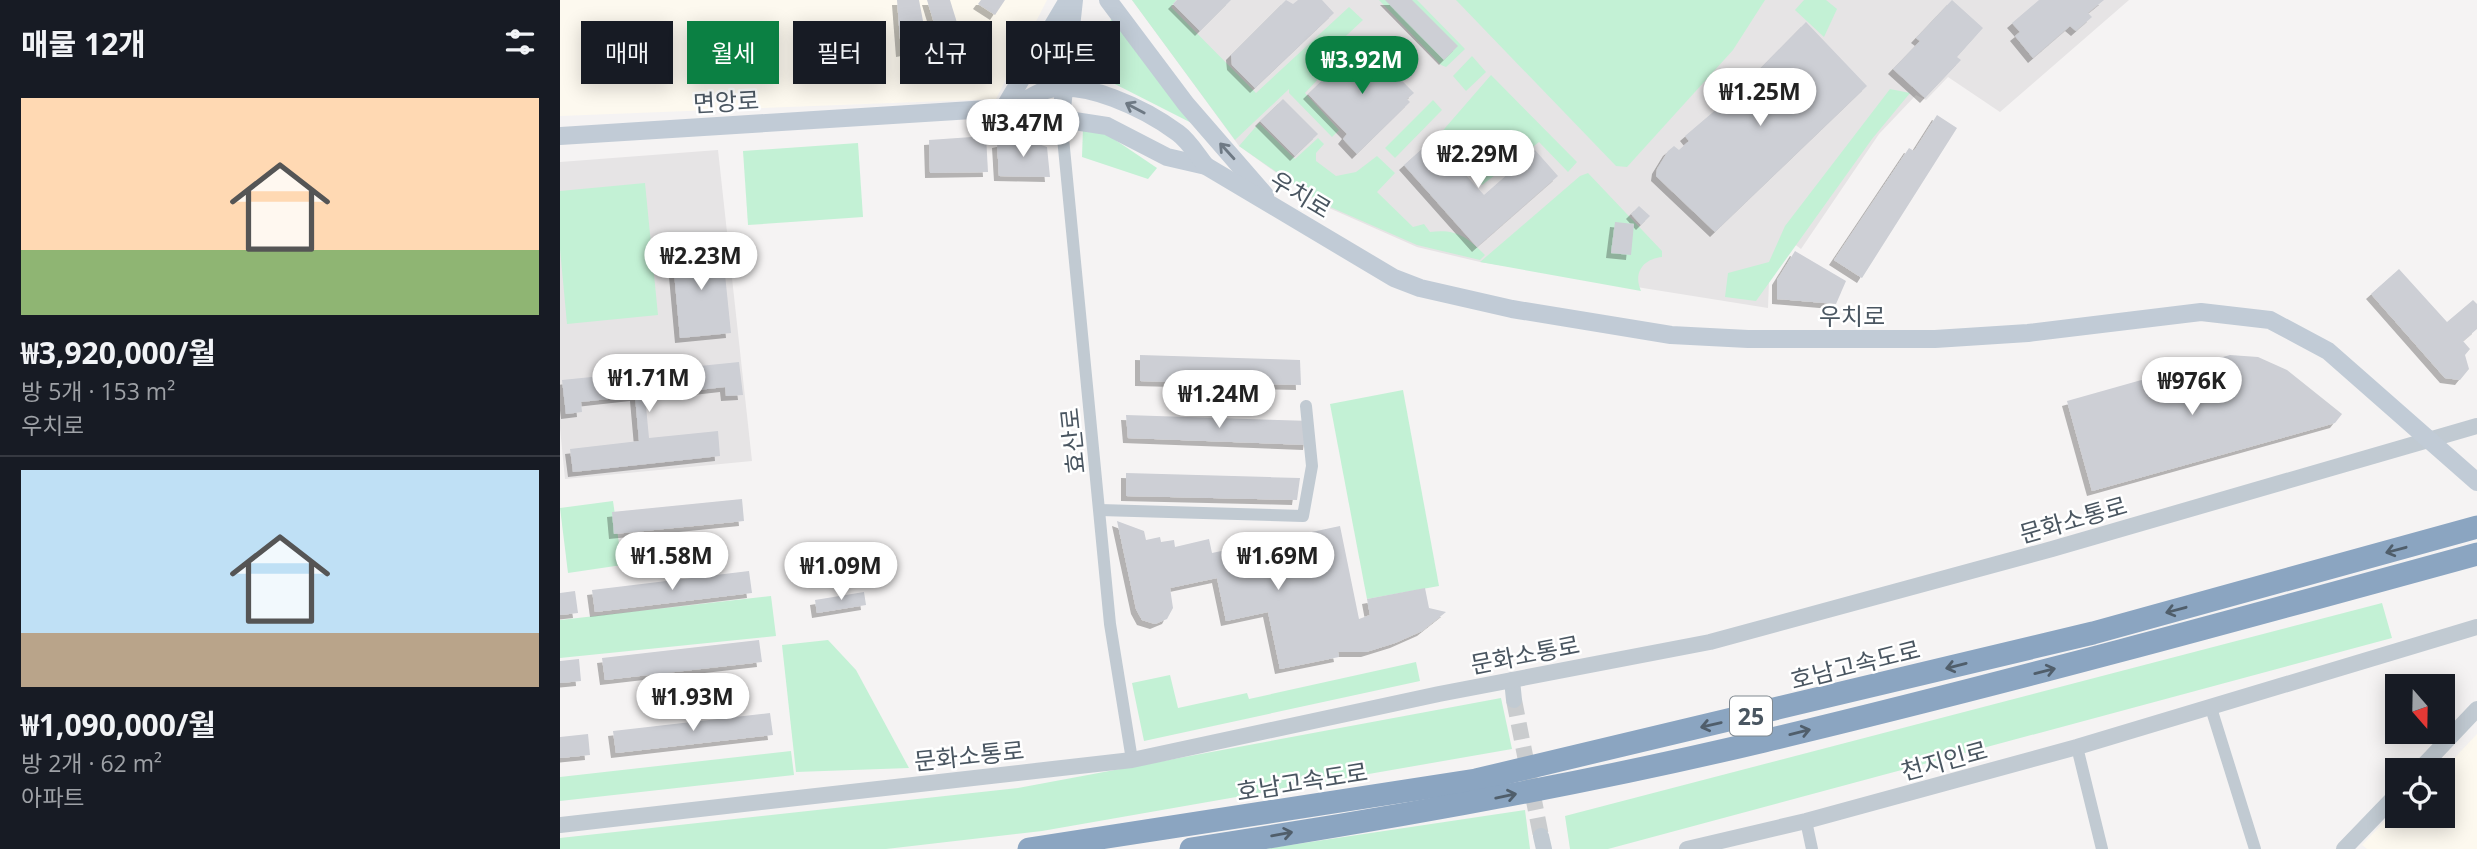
<!DOCTYPE html>
<html lang="ko">
<head>
<meta charset="utf-8">
<style>
	:root { --surface:#171b24; --page:#20242c; --text:#f1f3f6; --muted:#9ea1a6; --line:#363941; --accent:#0b8043 }
	body { margin:0; font-family:"Open Sans","Noto Sans KR",sans-serif; background:var(--page); color:var(--text); height:100vh; display:flex; flex-direction:column; font-size:26px; white-space:nowrap }
	* { box-sizing:border-box; margin:0 }
	p { font-size:23px; color:var(--muted) }
	.icon { flex:none; width:38px; height:38px; fill:none; stroke:currentColor; stroke-width:2; stroke-linecap:round; stroke-linejoin:round }
	.map { position:relative; flex:1; overflow:hidden }
	.details { display:flex; flex-direction:column; background:var(--surface); width:560px }
	.details>* { flex:none }
	.banner { position:absolute; left:21px; top:21px; width:665px; height:63px; display:flex; gap:14px }
	.needle { width:46px; rotate:160deg }
	.fabs { position:absolute; left:1825px; top:674px; display:grid; gap:14px }
	.fabs a { display:grid; place-items:center; width:70px; height:70px; border-radius:0px; background:var(--surface); box-shadow:0 4px 18px #0003; font-size:35px }
	.price { position:absolute; translate:-50% -60px; padding:0 16px; border-radius:24px; background:#fff; color:#222; font-size:23px; line-height:46px; filter:drop-shadow(0 2px 4px #0008) }
	.price::after { content:''; position:absolute; left:50%; top:42px; width:21px; height:16px; margin-left:-10px; background:inherit; clip-path:polygon(0 0,100% 0,50% 100%) }
	.price.selected { background:var(--accent); color:#fff }
	ul { padding:0; list-style:none }
	li { display:grid; align-content:center; gap:14px; height:371px; padding:0 21px }
	li+li { border-top:2px solid var(--line) }
	li span { display:grid; place-items:center; height:217px; border-radius:0px; color:#555 }
	li>.icon { margin-inline-start:auto }
	span .icon { width:126px; height:126px; fill:#fffc; stroke-width:1 }
	li b { font-size:30px }
	h2 { display:flex; justify-content:space-between; align-items:center; height:84px; padding:0 21px; font-size:30px }
	.tag { padding:0 24px; border-radius:0px; background:var(--surface); box-shadow:0 4px 18px #0003; font-size:24px; line-height:63px }
	.tag.selected { background:var(--accent); color:#fff }
	main { display:flex; flex:1; min-height:0 }
	.map>svg:first-child { display:block }
	.commercial { fill:#fdf9ef }
	.education { fill:#e6e4e5 }
	.green { fill:#c3f1d5 }
	.building { fill:#cdcfd5; filter:url(#shadow) }
	.lines { fill:none; stroke-linecap:round; stroke-linejoin:round }
	.tertiary-tunnel { stroke:#caccce; stroke-width:16; stroke-dasharray:16 8; stroke-linecap:butt }
	.minor { stroke:#c1cad2; stroke-width:12 }
	.tertiary { stroke:#c1cad2; stroke-width:16 }
	.secondary { stroke:#c1cbd6; stroke-width:18 }
	.motorway { stroke:#8ba5c1; stroke-width:23 }
	.oneway { stroke:#6e7984 }
	.oneway2 { stroke:#505e6b }
	.labels { text-anchor:middle; dominant-baseline:central; stroke-width:5; stroke-linejoin:round; paint-order:stroke }
	.shield { fill:#fff; stroke:#808990; stroke-width:2 }
	.shield-label { font-size:23px; font-weight:bold; fill:#4a5661 }
	.street-label { font-size:24px; fill:#4a5661; stroke:#fff }
</style>
</head>
<body>
<main>
<section class="details">
<h2>매물 12개<svg class="icon" aria-label="filters" viewBox="0 0 24 24"><path d="M4 7h16M4 17h16"/><circle cx="9" cy="7" r="2"/><circle cx="15" cy="17" r="2"/></svg></h2>
<ul>
<li><span style="background:linear-gradient(#ffd9b3 70%,#8fb573 0)"><svg class="icon" aria-label="home" viewBox="0 0 24 24"><path d="M3 11l9-7 9 7M6 9v11h12V9"/></svg></span><div><b>₩3,920,000/월</b><p>방 5개 · 153 m²</p><p>우치로</p></div></li>
<li><span style="background:linear-gradient(#bfe0f5 75%,#b9a48a 0)"><svg class="icon" aria-label="home" viewBox="0 0 24 24"><path d="M3 11l9-7 9 7M6 9v11h12V9"/></svg></span><div><b>₩1,090,000/월</b><p>방 2개 · 62 m²</p><p>아파트</p></div></li>
</ul>
</section>
<div class="map">
<svg width="1917" height="849" viewBox="0 0 1917 849">
	<defs>
		<filter id="shadow"><feDropShadow dx="-5" dy="5" stdDeviation="0" flood-color="#0004"/></filter>
	</defs>
	<rect width="100%" height="100%" fill="#f5f3f3"/>
	<g class="commercial">
		<path d="M0 0H487L436 99 0 116Z"/>
		<path d="M1917 734V849H1807L1802 845 1837 808 1838 816H1883V770Z"/>
	</g>
	<g class="education">
		<path d="M572 0H1569L1440 112 1388 77 1366 100 1356 95 1319 134 1241 249 1233 243 1209 281 1208 308 920 262 857 247 760 204 679 146Z"/>
		<path d="M158 150 192 461 5 479 0 428V162Z"/>
	</g>
	<g class="green">
		<path d="M572 0H616L611 7 696 93 789 7 803 20 773 48 781 57 766 71 758 62 752 68 761 76 745 93 779 130 772 137 729 93V89L675 140Z"/>
		<path d="M819 0H857L905 49 886 67 881 65Z"/>
		<path d="M896 0H1205L1173 50 1067 167 1056 166Z"/>
		<path d="M1244 0H1266L1277 9 1264 37 1235 10Z"/>
		<path d="M553 9 665 140 539 76Z"/>
		<path d="M912 56 926 72 906 91 893 76Z"/>
		<path d="M931 75 1017 162 1008 172 979 142 922 185 879 135Z"/>
		<path d="M1330 89 1350 93 1312 139 1196 301 1165 297 1168 273 1209 262 1225 226Z"/>
		<path d="M873 100 882 110 835 158 825 148Z"/>
		<path d="M699 123 735 159 758 138 764 144 756 153V161L776 176 796 172 817 156 835 173 817 192 853 227 864 224 870 232C896 229 906 236 925 255L920 260 857 245 761 203 679 146Z"/>
		<path d="M523 127 545 133 597 168 588 179 522 157Z"/>
		<path d="M298 143 303 217 188 225 183 151Z"/>
		<path d="M1028 173 1102 251V257C1083 259 1073 273 1081 291L920 262 1020 176Z"/>
		<path d="M85 183 98 315 7 324 0 249V191Z"/>
		<path d="M843 390 879 586 807 599 770 404Z"/>
		<path d="M53 501 62 565 8 573 0 508Z"/>
		<path d="M211 596 216 636 0 658V620Z"/>
		<path d="M1822 603 1832 638 1048 849H1010L1005 816Z"/>
		<path d="M268 640 296 670 349 768 236 772 222 645Z"/>
		<path d="M856 662 860 681 584 741 572 683 610 675 618 708 687 693 689 699Z"/>
		<path d="M941 698 952 749 482 831 326 849H0V838L458 788Z"/>
		<path d="M231 751 234 775 0 801V777Z"/>
		<path d="M965 810 970 849H704Z"/>
	</g>
	<g class="building">
		<path d="M337 0H359L368 47 341 52Z"/>
		<path d="M367 0H390L398 26 377 33Z"/>
		<path d="M421 0H445L435 15 418 4Z"/>
		<path d="M617 0H671L640 31 613 4Z"/>
		<path d="M726 0 733 4 738 0H762L774 13 695 88 672 65 671 55Z"/>
		<path d="M825 0H852L898 46 884 60Z"/>
		<path d="M1392 0 1423 28 1397 57 1401 60 1365 98 1333 69 1360 41 1356 38Z"/>
		<path d="M1479 0H1544L1528 13 1532 17 1516 31 1510 26 1473 58 1455 36 1460 32 1452 23Z"/>
		<path d="M1246 22 1307 86 1155 232 1096 176 1097 169 1108 151 1114 146 1119 150 1129 141 1125 136 1179 90Z"/>
		<path d="M803 41 854 93 847 99 850 102 797 154 783 139 787 134 748 94Z"/>
		<path d="M723 99 758 134 735 156 700 121Z"/>
		<path d="M1377 115 1397 128 1302 278 1274 260 1349 148 1354 151Z"/>
		<path d="M426 136 428 172 370 173 369 140Z"/>
		<path d="M461 138 487 147 490 177 439 176 437 143Z"/>
		<path d="M873 139 924 195 975 150 998 176 917 247 844 165Z"/>
		<path d="M1079 206 1090 216 1081 225 1071 214Z"/>
		<path d="M1055 222 1074 224 1071 255 1051 253Z"/>
		<path d="M162 245 171 333 120 338 112 250Z"/>
		<path d="M1235 251 1286 281 1276 304 1217 299V280Z"/>
		<path d="M1839 269 1887 322 1913 300 1917 304V329L1903 341 1910 349 1905 355 1909 369 1900 380 1885 378 1811 294Z"/>
		<path d="M580 355 740 360 741 385 580 381Z"/>
		<path d="M1670 355 1698 357 1727 370 1782 414 1775 423 1532 491 1507 401Z"/>
		<path d="M179 362 183 395 166 396 165 387 85 396 89 438 158 431 160 456 13 472 10 449 79 441 75 396 21 402 22 412 6 414 2 380Z"/>
		<path d="M566 415 751 421 748 445 568 438Z"/>
		<path d="M566 473 740 478 737 500 566 496Z"/>
		<path d="M182 499 184 521 54 534 52 512Z"/>
		<path d="M557 521 584 531 586 540 600 537 601 542 614 540 615 547 649 539 652 553 780 526 799 619 810 615 807 599 865 588 869 608 886 612 862 631 835 643 806 652H778L779 657 720 669 708 612 666 621 657 578 610 588 613 608 607 619 595 624 582 620 576 609Z"/>
		<path d="M189 571 192 593 35 612 32 590Z"/>
		<path d="M15 591 18 613 0 615V593Z"/>
		<path d="M304 592 306 605 257 613 255 600Z"/>
		<path d="M199 640 202 662 45 680 42 658Z"/>
		<path d="M19 659 21 681 0 683V661Z"/>
		<path d="M210 713 213 735 56 753 53 731Z"/>
		<path d="M28 734 30 755 0 758V737Z"/>
	</g>
	<g class="lines">
		<path class="tertiary-tunnel" d="M954 700 981 836"/>
		<g class="minor">
			<path d="M501 117 550 624 572 760"/>
			<path d="M540 510 743 516 752 466 746 406"/>
			<path d="M1651 708 1695 849"/>
			<path d="M1517 747 1542 849"/>
			<path d="M1246 821 1252 849"/>
		</g>
		<g class="tertiary">
			<path d="M952 680 954 700"/>
			<path d="M1859 770 1917 709"/>
			<path d="M0 825 572 760 879 694 1150 642 1492 549 1917 426"/>
			<path d="M981 836 984 849"/>
			<path d="M1127 849 1246 821 1517 747 1917 627"/>
			<path d="M1784 849 1838 793"/>
		</g>
		<g class="secondary">
			<path d="M548 0 626 104 705 195"/>
			<path d="M460 106 482 116 547 126 607 157 646 166 834 278 860 288 952 309 1111 335 1188 339H1375L1468 333 1641 312 1710 320 1768 351 1917 482"/>
			<path d="M444 108 508 0"/>
			<path d="M501 117 514 0"/>
			<path d="M0 136 444 108C462 105 468 97 483 91 522 77 587 110 618 133 629 141 637 155 646 166"/>
		</g>
		<g class="motorway">
			<path d="M469 849 916 780 1533 633 1917 527"/>
			<path d="M631 849C823 820 1015 786 1204 741 1443 684 1680 619 1917 554"/>
		</g>
	</g>
	<defs><path id="oneway-shaft" d="M-6 0H5M1.5-3L5.5 0L1.5 3" fill="none" stroke-width="1.6" stroke-linecap="round" stroke-linejoin="round" transform="scale(1.75)"/></defs>
	<g class="oneway">
		<use href="#oneway-shaft" transform="translate(575 108) rotate(-152)"/>
		<use href="#oneway-shaft" transform="translate(667 151) rotate(-132)"/>
	</g>
	<g class="oneway2">
		<use href="#oneway-shaft" transform="translate(1836 550) rotate(165)"/>
		<use href="#oneway-shaft" transform="translate(1616 610) rotate(165)"/>
		<use href="#oneway-shaft" transform="translate(1396 666) rotate(166)"/>
		<use href="#oneway-shaft" transform="translate(1485 671) rotate(-14)"/>
		<use href="#oneway-shaft" transform="translate(1151 725) rotate(167)"/>
		<use href="#oneway-shaft" transform="translate(1240 732) rotate(-14)"/>
		<use href="#oneway-shaft" transform="translate(946 796) rotate(-12)"/>
		<use href="#oneway-shaft" transform="translate(722 834) rotate(-10)"/>
	</g>
	<g class="labels">
		<rect class="shield" x="1170" y="696.5" width="42" height="39" rx="5"/>
		<g class="shield-label">
			<text x="1191" y="716">25</text>
		</g>
		<g class="street-label">
			<text transform="translate(166 101) rotate(-3)">면앙로</text>
			<text transform="translate(741 194) rotate(31)">우치로</text>
			<text x="1292" y="315">우치로</text>
			<text transform="translate(512 441) rotate(-96)">효산로</text>
			<text transform="translate(1513 519) rotate(-16)">문화소통로</text>
			<text transform="translate(965 654) rotate(-11)">문화소통로</text>
			<text transform="translate(1295 664) rotate(-14)">호남고속도로</text>
			<text transform="translate(409 755) rotate(-6)">문화소통로</text>
			<text transform="translate(1384 760) rotate(-15)">천지인로</text>
			<text transform="translate(742 781) rotate(-9)">호남고속도로</text>
		</g>
	</g>
</svg>
<div class="fabs">
<a><svg class="needle" viewBox="-14 -14 28 28"><path d="M0-13l5 13h-10z" fill="#e53935"/><path d="M0 13l5-13h-10z" fill="#9ea1a6"/></svg></a>
<a><svg class="icon" aria-label="locate" viewBox="0 0 24 24"><circle cx="12" cy="12" r="6"/><path d="M12 2v4M12 18v4M2 12h4M18 12h4"/></svg></a>
</div>
<b class="price selected" style="left:802px;top:96px">₩3.92M</b>
<b class="price" style="left:1200px;top:128px">₩1.25M</b>
<b class="price" style="left:463px;top:159px">₩3.47M</b>
<b class="price" style="left:918px;top:190px">₩2.29M</b>
<b class="price" style="left:141px;top:292px">₩2.23M</b>
<b class="price" style="left:89px;top:414px">₩1.71M</b>
<b class="price" style="left:1632px;top:417px">₩976K</b>
<b class="price" style="left:659px;top:430px">₩1.24M</b>
<b class="price" style="left:112px;top:592px">₩1.58M</b>
<b class="price" style="left:718px;top:592px">₩1.69M</b>
<b class="price" style="left:281px;top:602px">₩1.09M</b>
<b class="price" style="left:133px;top:733px">₩1.93M</b>
<div class="banner">
<a class="tag">매매</a>
<a class="tag selected">월세</a>
<a class="tag">필터</a>
<a class="tag">신규</a>
<a class="tag">아파트</a>
</div>
</div>
</main>
</body>
</html>
